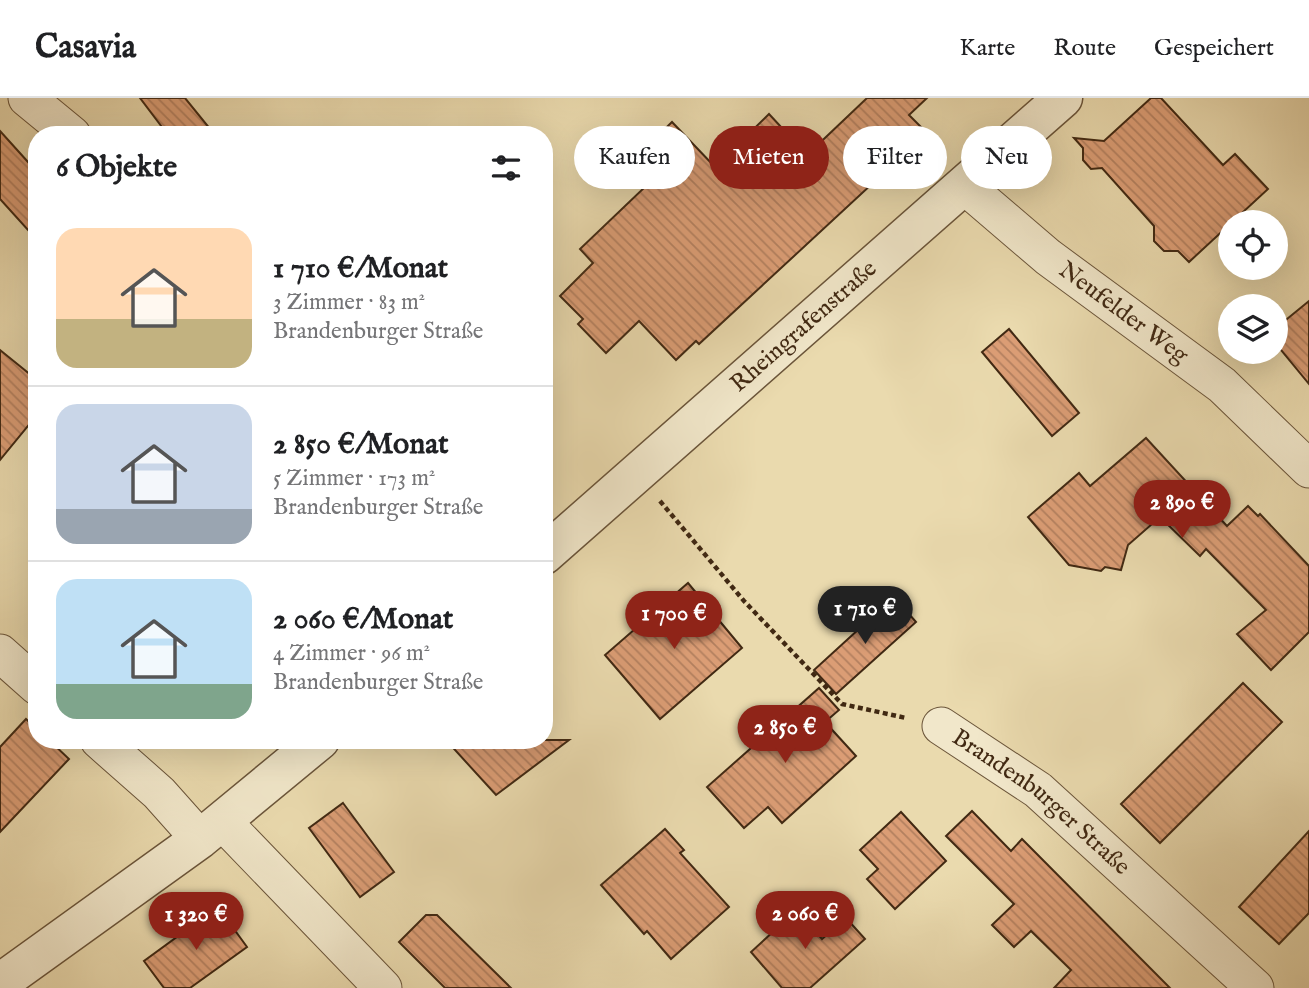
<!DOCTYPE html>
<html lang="de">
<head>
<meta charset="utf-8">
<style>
	:root { --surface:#fff; --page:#f6f6f6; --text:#202124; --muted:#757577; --line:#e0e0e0; --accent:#8f2418 }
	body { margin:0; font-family:"IM FELL English",serif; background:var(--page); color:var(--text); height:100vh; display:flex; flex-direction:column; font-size:26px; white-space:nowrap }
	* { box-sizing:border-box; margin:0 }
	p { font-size:23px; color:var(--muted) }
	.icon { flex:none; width:38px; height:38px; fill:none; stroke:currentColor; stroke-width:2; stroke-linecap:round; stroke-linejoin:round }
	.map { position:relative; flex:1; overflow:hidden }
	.details { position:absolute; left:28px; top:28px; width:525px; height:623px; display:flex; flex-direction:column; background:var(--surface); border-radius:28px; box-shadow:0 7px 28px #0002 }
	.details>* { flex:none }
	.banner { position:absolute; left:574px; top:28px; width:630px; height:63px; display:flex; gap:14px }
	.tools { position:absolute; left:1218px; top:112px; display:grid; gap:14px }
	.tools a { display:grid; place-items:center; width:70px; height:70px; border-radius:50%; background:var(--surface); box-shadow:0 7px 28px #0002; font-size:35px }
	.price { position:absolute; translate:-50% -60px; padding:0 16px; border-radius:24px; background:var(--accent); color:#fff; font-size:23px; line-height:46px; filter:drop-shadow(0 2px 4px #0008) }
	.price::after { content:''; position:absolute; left:50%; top:42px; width:21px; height:16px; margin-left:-10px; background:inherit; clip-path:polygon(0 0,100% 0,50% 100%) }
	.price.selected { background:#222; color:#fff }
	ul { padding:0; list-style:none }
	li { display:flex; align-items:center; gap:21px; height:175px; padding:0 28px }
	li+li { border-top:2px solid var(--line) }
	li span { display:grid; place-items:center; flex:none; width:196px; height:140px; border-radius:21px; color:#555 }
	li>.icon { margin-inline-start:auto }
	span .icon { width:84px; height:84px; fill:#fffc; stroke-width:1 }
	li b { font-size:30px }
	h2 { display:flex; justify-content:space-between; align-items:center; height:84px; padding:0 28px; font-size:30px }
	.tag { padding:0 24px; border-radius:32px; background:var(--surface); box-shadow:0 7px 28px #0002; font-size:24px; line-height:63px }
	.tag.selected { background:var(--accent); color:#fff }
	header { display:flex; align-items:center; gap:42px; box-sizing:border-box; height:98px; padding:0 35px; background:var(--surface); border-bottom:2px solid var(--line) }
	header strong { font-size:33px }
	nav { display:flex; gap:38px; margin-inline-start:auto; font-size:24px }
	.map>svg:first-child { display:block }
	.building { fill:url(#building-back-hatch); stroke:#412913; stroke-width:2 }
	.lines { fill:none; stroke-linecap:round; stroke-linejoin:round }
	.minor-casing { stroke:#6b553a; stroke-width:39 }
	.tertiary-casing { stroke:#6b553a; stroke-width:41 }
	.path { stroke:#412913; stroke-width:4.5; stroke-dasharray:5 3.5; stroke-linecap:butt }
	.minor { stroke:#f1e7ca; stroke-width:37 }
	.tertiary { stroke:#f1e7ca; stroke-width:38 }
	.labels { text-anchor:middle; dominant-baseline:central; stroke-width:7; stroke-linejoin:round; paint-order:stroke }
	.street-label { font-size:24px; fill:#412913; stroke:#f1e7ca }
</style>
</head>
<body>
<header>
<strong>Casavia</strong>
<nav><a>Karte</a><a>Route</a><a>Gespeichert</a></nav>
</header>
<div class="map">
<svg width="1309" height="890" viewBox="0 0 1309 890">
	<defs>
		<pattern id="building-back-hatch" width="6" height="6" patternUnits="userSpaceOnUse" patternTransform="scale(1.75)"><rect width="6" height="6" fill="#db9d75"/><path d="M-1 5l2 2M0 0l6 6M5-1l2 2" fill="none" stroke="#b3805f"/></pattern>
	</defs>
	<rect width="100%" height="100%" fill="#eadaae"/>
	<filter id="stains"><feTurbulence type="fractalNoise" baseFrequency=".00286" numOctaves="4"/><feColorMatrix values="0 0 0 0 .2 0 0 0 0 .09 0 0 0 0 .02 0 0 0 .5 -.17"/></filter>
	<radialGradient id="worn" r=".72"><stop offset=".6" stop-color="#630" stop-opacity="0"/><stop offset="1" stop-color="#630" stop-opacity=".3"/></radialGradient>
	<g class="building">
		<path d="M140 0H185L215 37H168Z"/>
		<path d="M867 0H927L909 17 927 35 699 246 696 243 676 262 639 223 606 255 578 226 583 221 560 198 593 165 580 151 646 88 627 68 672 24 715 69 769 16 807 57Z"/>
		<path d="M1151 0H1161L1223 67 1235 56 1268 91 1189 164 1178 153H1164L1154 143V128L1102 70 1091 71 1083 62V50L1074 40 1104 43Z"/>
		<path d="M0 33 37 74V142L0 101Z"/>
		<path d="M1309 203V286L1276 246V230Z"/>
		<path d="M1009 231 1079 315 1052 338 982 254Z"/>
		<path d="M0 252 37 282V317L0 362Z"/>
		<path d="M1146 340 1227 428 1248 408 1258 418 1260 416 1309 468V534L1271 572 1237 536 1266 512 1206 451 1200 458 1160 419 1128 447 1121 472 1105 469 1101 473 1069 467 1028 419 1079 375 1090 388Z"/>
		<path d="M688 485 742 550 660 621 605 557Z"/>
		<path d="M894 499 916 524 836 596 814 572Z"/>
		<path d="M1243 585 1282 624 1160 745 1121 706Z"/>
		<path d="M819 590 839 612 825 624 856 658 782 725 768 709 744 730 707 689Z"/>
		<path d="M26 621 37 631V642H49L69 661 0 734V649Z"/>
		<path d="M446 642H569L496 697Z"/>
		<path d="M343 705 394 774 360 799 309 730Z"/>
		<path d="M972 713 1011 753 1022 741 1170 890H1054L1071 872 1031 833 1014 849 992 827 1014 806 946 738Z"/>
		<path d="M901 714 946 763 895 811 867 781 878 771 860 752Z"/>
		<path d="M665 731 684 752 680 755 729 809 671 861 647 833 644 836 601 787Z"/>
		<path d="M1309 733V815L1279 846 1239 809Z"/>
		<path d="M218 809 247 849 190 890H164L144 863Z"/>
		<path d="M797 812 822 841 846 820 865 841 810 890H782L751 854Z"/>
		<path d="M426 817H437L511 890H445L399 844Z"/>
	</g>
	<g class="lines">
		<g class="minor-casing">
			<g id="minor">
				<path d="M27 0 72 37"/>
				<path id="s1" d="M965 88 1048 159 1222 287 1309 371"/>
				<path d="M0 555 37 588"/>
				<path id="s2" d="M941 628 1038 692 1255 890"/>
				<path d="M99 642 159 695 200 741"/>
				<path d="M222 723 383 890"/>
			</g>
		</g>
		<g class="tertiary-casing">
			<g id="tertiary">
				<path id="s3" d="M544 457 1063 0"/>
				<path d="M0 885 200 741 320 642"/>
			</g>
		</g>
		<path class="path" d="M660 403 744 503 842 606 906 620"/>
		<use href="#minor" class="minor"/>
		<use href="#tertiary" class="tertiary"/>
	</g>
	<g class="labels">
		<g class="street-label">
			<text stroke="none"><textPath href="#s1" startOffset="203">Neufelder Weg</textPath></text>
			<text stroke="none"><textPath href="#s3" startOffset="346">Rheingrafenstraße</textPath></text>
			<text stroke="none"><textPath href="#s2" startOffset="126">Brandenburger Straße</textPath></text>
		</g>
	</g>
	<rect width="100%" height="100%" filter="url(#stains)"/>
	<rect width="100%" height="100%" fill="url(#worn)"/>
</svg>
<div class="tools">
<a><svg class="icon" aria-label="locate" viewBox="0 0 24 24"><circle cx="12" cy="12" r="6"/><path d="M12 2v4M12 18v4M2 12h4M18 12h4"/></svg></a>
<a><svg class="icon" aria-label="layers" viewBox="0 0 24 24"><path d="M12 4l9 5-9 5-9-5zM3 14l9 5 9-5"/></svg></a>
</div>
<b class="price" style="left:1182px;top:442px">2 890 €</b>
<b class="price selected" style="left:865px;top:548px">1 710 €</b>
<b class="price" style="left:674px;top:553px">1 700 €</b>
<b class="price" style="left:785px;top:667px">2 850 €</b>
<b class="price" style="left:805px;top:853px">2 060 €</b>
<b class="price" style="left:196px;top:854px">1 320 €</b>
<div class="banner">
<a class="tag">Kaufen</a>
<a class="tag selected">Mieten</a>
<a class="tag">Filter</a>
<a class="tag">Neu</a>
</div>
<section class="details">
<h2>6 Objekte<svg class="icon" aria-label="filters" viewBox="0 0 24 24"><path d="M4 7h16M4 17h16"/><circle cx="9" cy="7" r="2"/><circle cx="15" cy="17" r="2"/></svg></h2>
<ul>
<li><span style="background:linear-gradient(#ffd9b3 65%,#c2b280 0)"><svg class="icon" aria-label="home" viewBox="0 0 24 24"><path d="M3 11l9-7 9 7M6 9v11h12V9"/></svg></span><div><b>1 710 €/Monat</b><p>3 Zimmer · 83 m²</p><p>Brandenburger Straße</p></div></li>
<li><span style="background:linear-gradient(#c9d6e8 75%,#9aa5b1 0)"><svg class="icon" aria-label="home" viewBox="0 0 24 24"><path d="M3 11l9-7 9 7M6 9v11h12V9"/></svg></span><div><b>2 850 €/Monat</b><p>5 Zimmer · 173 m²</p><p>Brandenburger Straße</p></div></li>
<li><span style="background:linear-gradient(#bfe0f5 75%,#7fa58c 0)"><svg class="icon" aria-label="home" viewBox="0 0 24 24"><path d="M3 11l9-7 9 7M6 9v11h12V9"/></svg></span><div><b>2 060 €/Monat</b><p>4 Zimmer · 96 m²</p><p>Brandenburger Straße</p></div></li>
</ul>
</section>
</div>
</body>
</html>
